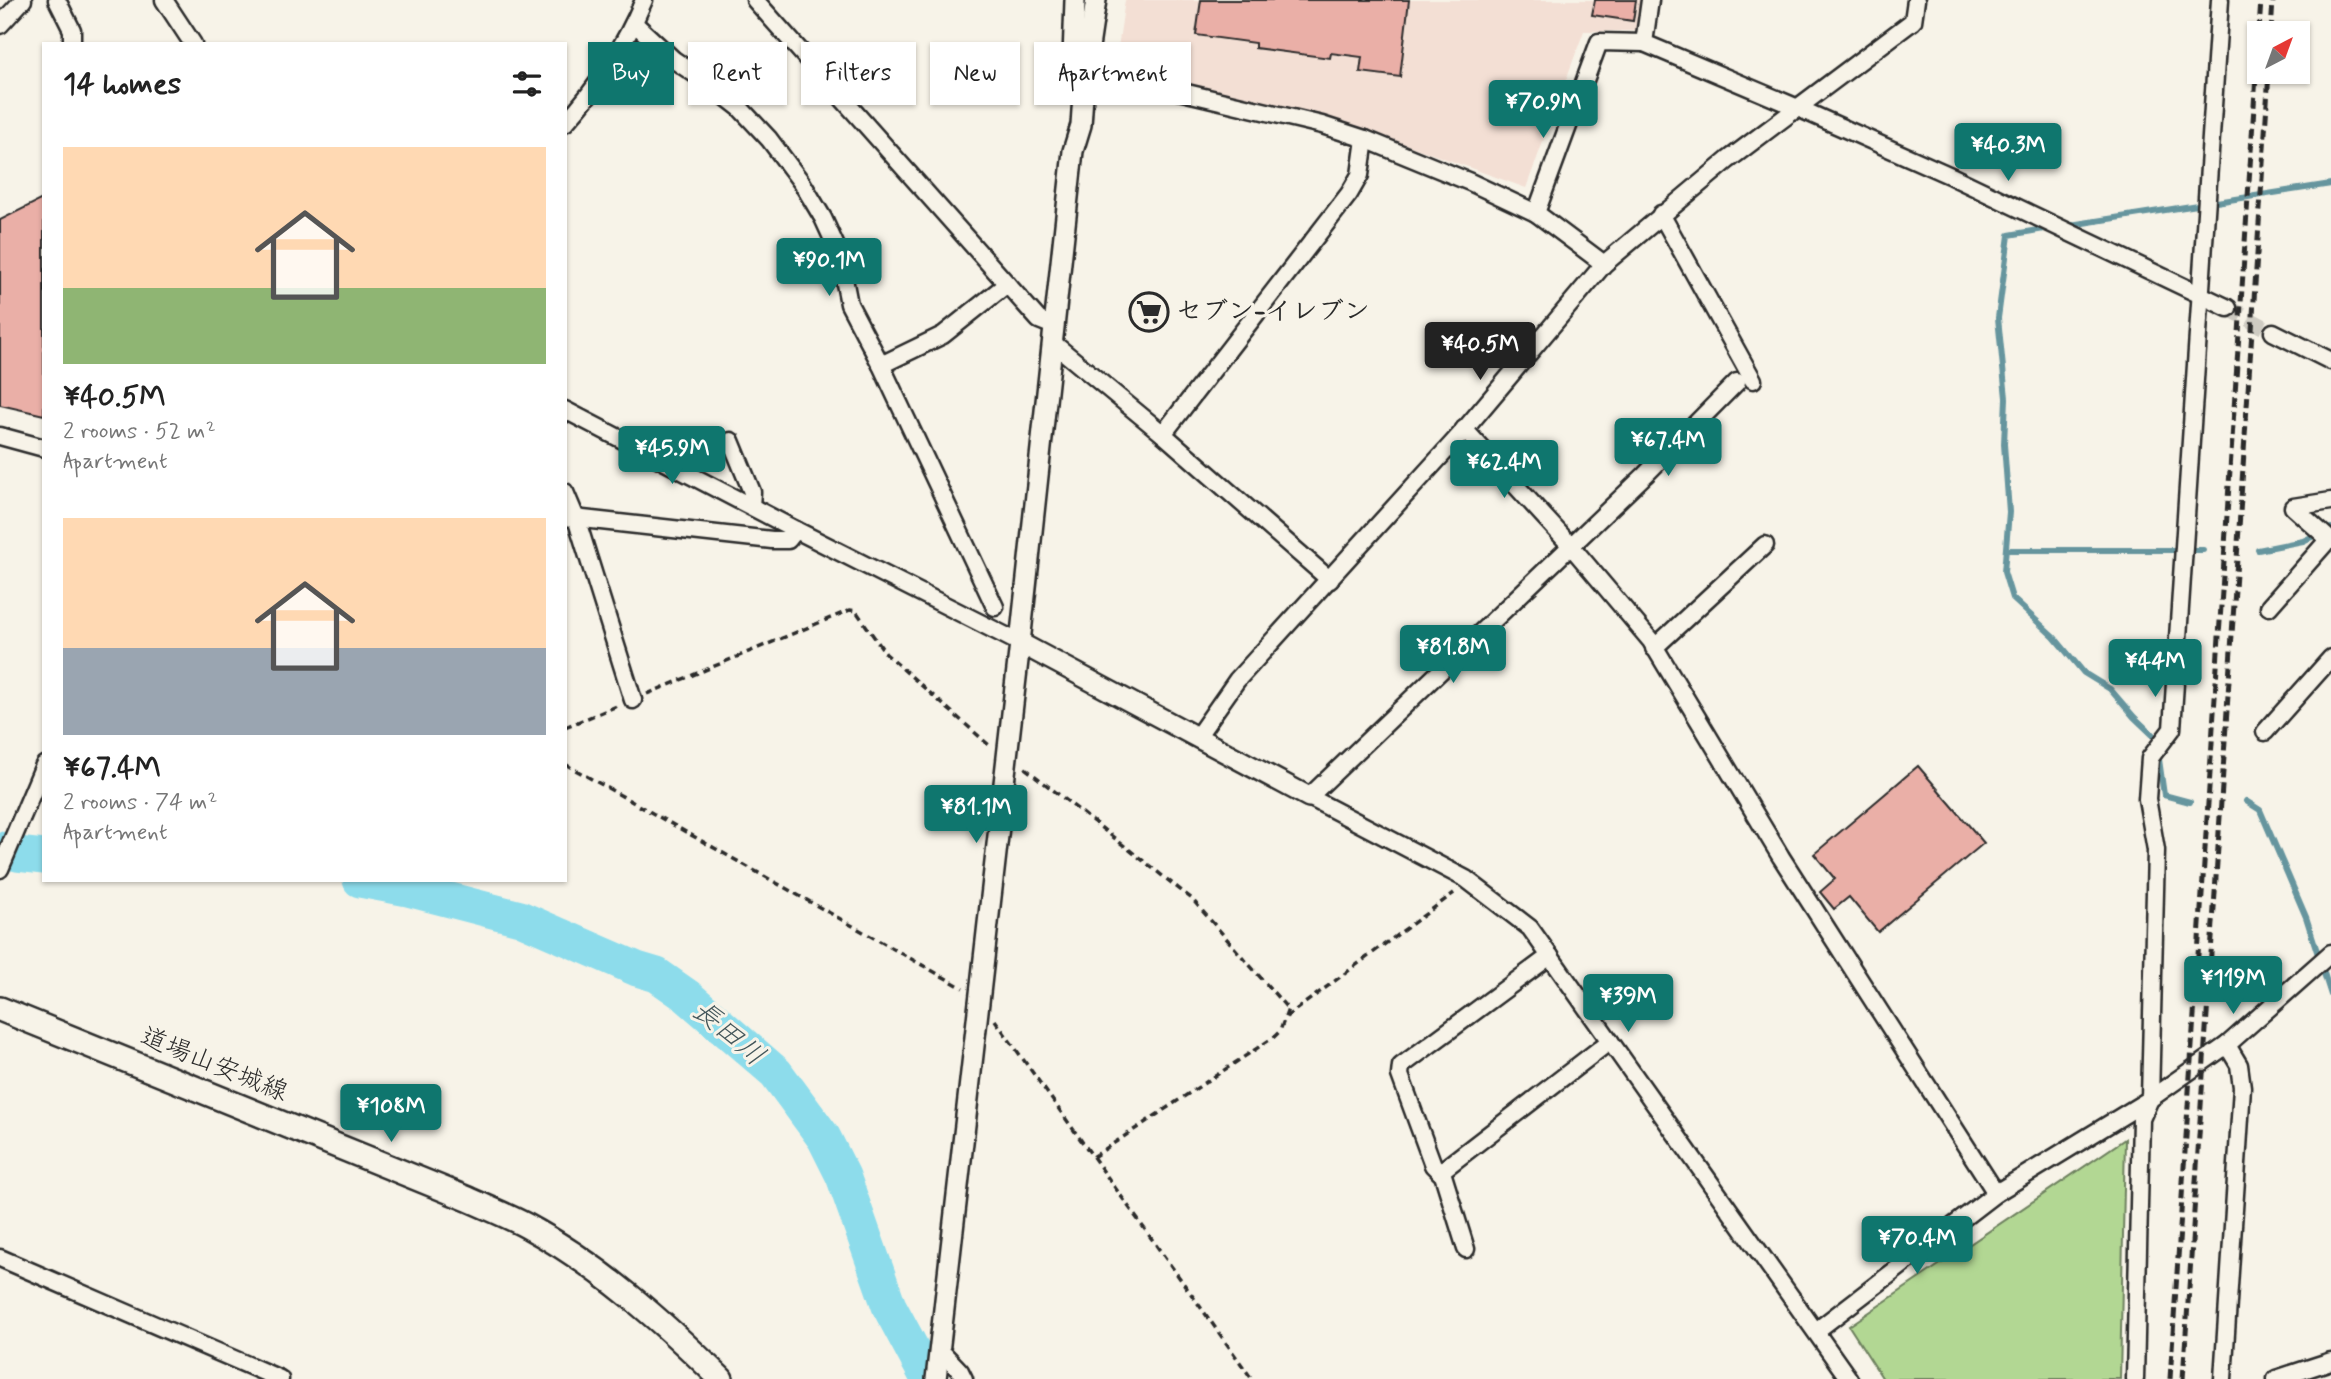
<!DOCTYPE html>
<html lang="en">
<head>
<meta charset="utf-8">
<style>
	:root { --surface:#fff; --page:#f2f2f2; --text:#222; --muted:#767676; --accent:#0f766e }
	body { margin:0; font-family:Mynerve,"Klee One",sans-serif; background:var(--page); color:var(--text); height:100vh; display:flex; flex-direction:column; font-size:26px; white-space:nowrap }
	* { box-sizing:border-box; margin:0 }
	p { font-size:23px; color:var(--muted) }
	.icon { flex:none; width:38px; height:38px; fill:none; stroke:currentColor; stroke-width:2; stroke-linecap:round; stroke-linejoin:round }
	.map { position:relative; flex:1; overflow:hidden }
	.panel { position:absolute; left:42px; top:42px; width:525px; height:840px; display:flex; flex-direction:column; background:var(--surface); border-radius:0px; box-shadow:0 2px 5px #0004 }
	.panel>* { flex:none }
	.hud { position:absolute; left:588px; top:42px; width:665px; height:63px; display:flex; gap:14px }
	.needle { width:46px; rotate:41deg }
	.fabs { position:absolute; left:2247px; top:21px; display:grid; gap:14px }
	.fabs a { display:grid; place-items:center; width:63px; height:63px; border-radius:0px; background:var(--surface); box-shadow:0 2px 5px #0004; font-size:35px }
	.price { position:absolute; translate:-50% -60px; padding:0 16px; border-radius:7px; background:var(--accent); color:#fff; font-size:23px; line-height:46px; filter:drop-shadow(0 2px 4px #0008) }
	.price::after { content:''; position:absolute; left:50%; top:42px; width:21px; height:16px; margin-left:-10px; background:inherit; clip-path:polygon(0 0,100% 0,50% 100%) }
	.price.active { background:#222; color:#fff }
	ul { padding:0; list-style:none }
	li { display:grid; align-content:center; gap:14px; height:371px; padding:0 21px }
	li span { display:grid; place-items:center; height:217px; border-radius:0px; color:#555 }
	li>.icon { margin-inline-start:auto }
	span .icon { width:126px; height:126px; fill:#fffc; stroke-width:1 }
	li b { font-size:30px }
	h2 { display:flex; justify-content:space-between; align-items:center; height:84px; padding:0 21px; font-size:30px }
	.chip { padding:0 24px; border-radius:0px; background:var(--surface); box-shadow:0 2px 5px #0004; font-size:24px; line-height:63px }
	.chip.active { background:var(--accent); color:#fff }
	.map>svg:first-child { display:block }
	.built { fill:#f3dfd4 }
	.green { fill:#b2d793; stroke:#6e815f; stroke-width:2 }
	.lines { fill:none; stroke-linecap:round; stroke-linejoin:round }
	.stream { stroke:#66959e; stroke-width:6 }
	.river { stroke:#8ddceb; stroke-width:35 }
	.building { fill:#eaafa7; stroke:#2b2b2b; stroke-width:2 }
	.minor-tunnel { stroke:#cecbc2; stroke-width:16; stroke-dasharray:16 8; stroke-linecap:butt }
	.minor-casing { stroke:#2b2b2b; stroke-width:21 }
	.tertiary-casing { stroke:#2b2b2b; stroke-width:24 }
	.secondary-casing { stroke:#2b2b2b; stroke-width:28 }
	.path { stroke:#2b2b2b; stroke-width:3.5; stroke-dasharray:7 5; stroke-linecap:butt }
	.minor { stroke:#f7f3e8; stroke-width:16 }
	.tertiary { stroke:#f7f3e8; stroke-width:19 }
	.secondary { stroke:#f7f3e8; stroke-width:23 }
	.rail { stroke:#2b2b2b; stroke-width:5; stroke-dasharray:10 5; stroke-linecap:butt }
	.labels { text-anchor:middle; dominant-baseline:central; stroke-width:6; stroke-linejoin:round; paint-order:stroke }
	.poi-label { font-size:26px; font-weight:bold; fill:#2b2b2b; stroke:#f7f3e8; text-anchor:start }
	.street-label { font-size:26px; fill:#2b2b2b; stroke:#f7f3e8 }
	.water-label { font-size:28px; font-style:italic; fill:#44575b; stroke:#f7f3e8 }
</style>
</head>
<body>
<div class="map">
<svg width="2331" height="1379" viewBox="0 0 2331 1379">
	<rect width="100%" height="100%" fill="#f7f3e8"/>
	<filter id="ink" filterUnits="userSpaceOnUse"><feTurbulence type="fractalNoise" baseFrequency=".0143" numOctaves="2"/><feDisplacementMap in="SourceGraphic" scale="14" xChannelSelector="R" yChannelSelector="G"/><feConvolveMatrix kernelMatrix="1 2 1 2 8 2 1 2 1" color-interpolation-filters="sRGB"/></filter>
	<g filter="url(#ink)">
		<path class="built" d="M1125 0H1642L1639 31H1584L1526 188 1363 129 1171 82 1114 75Z"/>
		<path class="green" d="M2125 1139 2120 1379H1883L1849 1326Z"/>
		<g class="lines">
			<g class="stream">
				<path d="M2064 226 2331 184"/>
				<path d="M2050 228 2009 235 1998 318 2006 398 2004 444 2009 512 2004 572 2012 598 2054 637 2084 673 2110 689 2134 717 2156 738 2164 795 2190 802"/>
				<path d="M2006 550H2203"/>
				<path d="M2258 550 2303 541 2331 528"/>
				<path d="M2246 801 2260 810 2306 917 2331 995"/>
			</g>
			<g class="river">
				<path d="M0 849 17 854 44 857"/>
				<path d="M360 880 408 889 520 918 637 969 657 975 687 996 776 1073 824 1138 843 1176 889 1306 928 1379"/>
			</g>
		</g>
		<g class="building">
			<path d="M1201 0H1409L1400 77 1360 72 1362 57 1331 53 1330 58 1255 48V43L1196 35Z"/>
			<path d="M1595 0H1636L1633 21 1592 15Z"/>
			<path d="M44 198V415L0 405V220Z"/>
			<path d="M1918 766 1984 843 1878 932 1849 897 1834 909 1820 892 1835 879 1814 854Z"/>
		</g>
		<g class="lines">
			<path class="minor-tunnel" d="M2228 308 2273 332"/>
			<g class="minor-casing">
				<g id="minor">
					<path d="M57 0 72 30V44"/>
					<path d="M164 0 193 44"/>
					<path d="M755 0 1039 320 1054 326"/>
					<path d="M1650 0 1644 43 1798 108 1951 176 2228 308"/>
					<path d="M634 23 674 60 704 80 740 108 769 139 802 183 823 218 839 253 849 304 881 365 995 607"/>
					<path d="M0 25 23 0"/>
					<path d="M1084 81 1174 90 1322 125 1365 139 1470 182 1536 213"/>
					<path d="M565 123C598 87 625 45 644 0"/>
					<path d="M1661 214 1753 380"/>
					<path d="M1604 264 1536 213 1599 42 1644 43"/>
					<path d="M2273 332 2331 361"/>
					<path d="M1053 343 1163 434 1330 580"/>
					<path d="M881 365 943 335 1007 284"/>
					<path d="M1737 382 1645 475 1309 797 1466 879 1530 928 1849 1379"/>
					<path d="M565 410 796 530 1020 643"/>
					<path d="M1464 429 1571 546 1651 641 1781 857 1996 1193"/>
					<path d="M1163 434 1349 194 1360 175 1365 139"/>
					<path d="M0 436 44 448"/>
					<path d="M731 441 752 492 751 506"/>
					<path d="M565 492 576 518 633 700"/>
					<path d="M2331 501 2293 507 2331 541"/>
					<path d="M565 517 772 540H788L796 530"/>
					<path d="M2269 607 2329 539"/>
					<path d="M1654 648 1765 545"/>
					<path d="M2265 732 2331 658"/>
					<path d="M1197 737 1237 680 1460 435 1604 264 1728 160 1913 21 1916 0"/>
					<path d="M0 869 44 765"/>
					<path d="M1440 1172 1610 1041"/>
					<path d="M1466 1249 1443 1175 1433 1165 1400 1075 1401 1066 1550 956"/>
					<path d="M0 1258 280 1379"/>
					<path d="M1816 1331 1996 1193 2150 1099 2227 1045 2331 953"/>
					<path d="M940 1350 960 1371 964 1379"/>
					<path d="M2135 1379 2141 1119 2150 1099 2156 850 2147 799 2150 758 2172 729 2220 0"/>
					<path d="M2223 1379 2242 1087 2239 1065 2227 1045"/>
					<path d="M2276 1379 2331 1361"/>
				</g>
			</g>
			<g class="tertiary-casing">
				<g id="tertiary">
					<path d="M1072 87 1075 0"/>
					<path d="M1020 643 1309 797"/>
					<path d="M936 1379 1020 643 1073 151 1081 125 1084 81 1096 0"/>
				</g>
			</g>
			<g class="secondary-casing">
				<path id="secondary" d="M0 1009 468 1199C488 1208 508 1216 527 1226 599 1265 663 1322 721 1379"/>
			</g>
			<g class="path">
				<path d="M647 694 850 610 856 611 886 654 989 745"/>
				<path d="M565 727 617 706"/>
				<path d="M565 764 963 988"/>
				<path d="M1025 768 1192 899 1288 1009 1280 1031 1274 1037 1093 1157"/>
				<path d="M1286 1017 1454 893"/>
				<path d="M995 1020 1252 1379"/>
			</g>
			<use href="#minor" class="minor"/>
			<use href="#tertiary" class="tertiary"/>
			<use href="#secondary" class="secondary"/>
			<g class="rail">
				<path d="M2271 33 2273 0"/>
				<path d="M2170 1379 2261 0"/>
				<path d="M2183 1379 2269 72"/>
			</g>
		</g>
	</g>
	<defs>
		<g id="supermarket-ring" transform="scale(2.0125)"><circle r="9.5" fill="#f7f3e8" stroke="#2b2b2b" stroke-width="1.5"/><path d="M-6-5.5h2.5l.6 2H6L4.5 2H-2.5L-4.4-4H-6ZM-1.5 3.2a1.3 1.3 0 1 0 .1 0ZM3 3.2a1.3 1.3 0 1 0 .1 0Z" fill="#2b2b2b"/></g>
	</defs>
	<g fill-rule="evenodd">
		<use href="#supermarket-ring" x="1149" y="312"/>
	</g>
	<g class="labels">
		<g class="poi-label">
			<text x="1176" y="312">セブン-イレブン</text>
		</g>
		<g class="street-label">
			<text transform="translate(214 1065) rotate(22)">道場山安城線</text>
		</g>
		<g class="water-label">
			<text transform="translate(728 1034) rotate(40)">長田川</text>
		</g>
	</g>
</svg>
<div class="fabs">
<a><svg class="needle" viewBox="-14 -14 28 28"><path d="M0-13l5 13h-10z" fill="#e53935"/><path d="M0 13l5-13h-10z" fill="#767676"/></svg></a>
</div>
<b class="price" style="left:1543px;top:140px">¥70.9M</b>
<b class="price" style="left:2008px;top:183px">¥40.3M</b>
<b class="price" style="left:829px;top:298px">¥90.1M</b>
<b class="price active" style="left:1480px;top:382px">¥40.5M</b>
<b class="price" style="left:1668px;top:478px">¥67.4M</b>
<b class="price" style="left:672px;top:486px">¥45.9M</b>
<b class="price" style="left:1504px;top:500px">¥62.4M</b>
<b class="price" style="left:1453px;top:685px">¥81.8M</b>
<b class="price" style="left:2155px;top:699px">¥44M</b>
<b class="price" style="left:976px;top:845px">¥81.1M</b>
<b class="price" style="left:2233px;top:1016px">¥119M</b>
<b class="price" style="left:1628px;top:1034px">¥39M</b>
<b class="price" style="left:391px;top:1144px">¥108M</b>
<b class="price" style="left:1917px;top:1276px">¥70.4M</b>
<div class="hud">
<a class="chip active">Buy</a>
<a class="chip">Rent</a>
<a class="chip">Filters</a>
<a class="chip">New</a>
<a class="chip">Apartment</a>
</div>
<section class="panel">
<h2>14 homes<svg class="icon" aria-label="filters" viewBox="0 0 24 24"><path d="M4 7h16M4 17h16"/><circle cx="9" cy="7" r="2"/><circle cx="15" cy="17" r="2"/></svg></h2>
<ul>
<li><span style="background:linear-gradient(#ffd9b3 65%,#8fb573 0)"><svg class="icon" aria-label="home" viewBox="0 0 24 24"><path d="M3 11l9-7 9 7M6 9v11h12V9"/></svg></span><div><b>¥40.5M</b><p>2 rooms · 52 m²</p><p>Apartment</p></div></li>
<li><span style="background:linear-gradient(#ffd9b3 60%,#9aa5b1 0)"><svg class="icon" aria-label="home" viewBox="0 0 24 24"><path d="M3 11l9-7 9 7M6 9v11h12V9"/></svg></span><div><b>¥67.4M</b><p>2 rooms · 74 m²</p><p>Apartment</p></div></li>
</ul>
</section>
</div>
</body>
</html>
